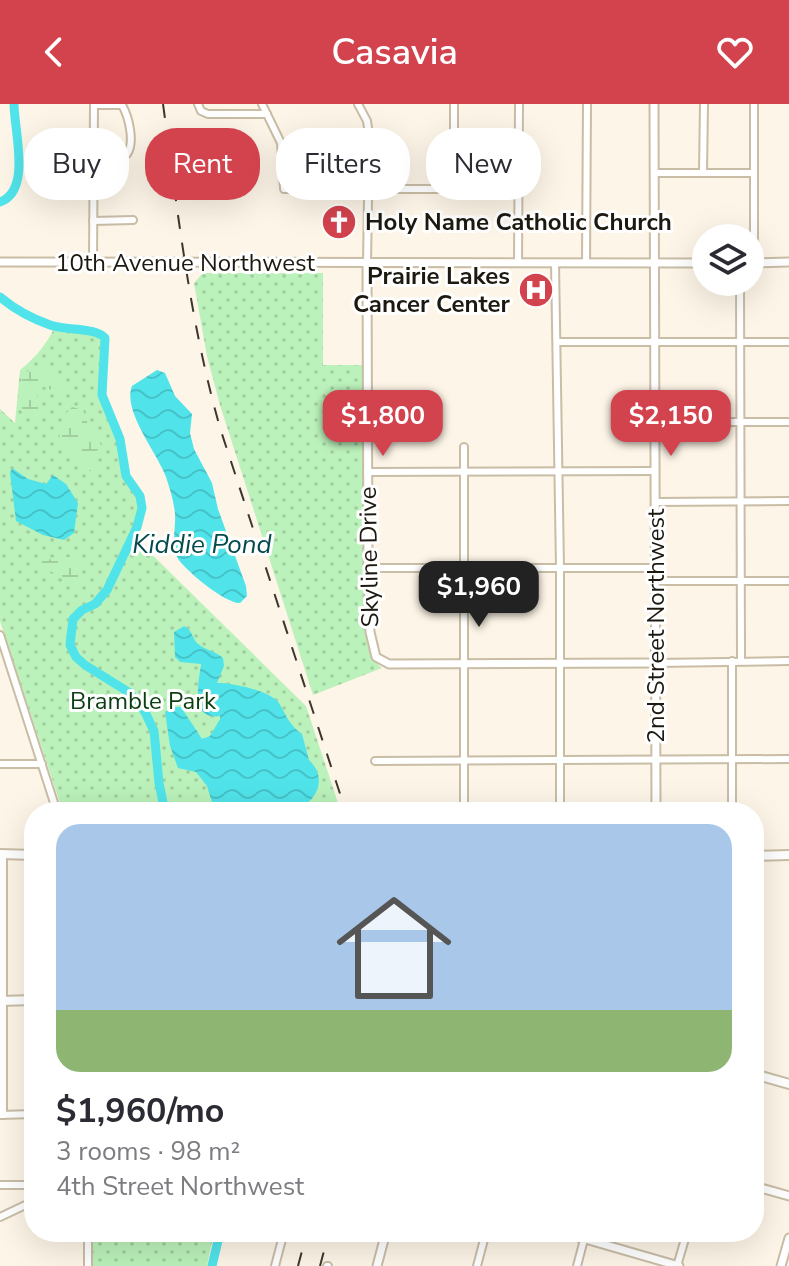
<!DOCTYPE html>
<html lang="en">
<head>
<meta charset="utf-8">
<style>
	:root { --surface:#fff; --page:#f2f2f3; --text:#2b2b33; --muted:#7c7c81; --accent:#d3434e }
	body { margin:0; font-family:"Nunito Sans",sans-serif; background:var(--page); color:var(--text); height:100vh; display:flex; flex-direction:column; font-size:30px; white-space:nowrap }
	* { box-sizing:border-box; margin:0 }
	p { font-size:26px; color:var(--muted) }
	.icon { flex:none; width:44px; height:44px; fill:none; stroke:currentColor; stroke-width:2; stroke-linecap:round; stroke-linejoin:round }
	.map { position:relative; flex:1; overflow:hidden }
	.details { position:absolute; left:24px; top:698px; width:740px; height:440px; display:flex; flex-direction:column; background:var(--surface); border-radius:32px; box-shadow:0 8px 32px #0002 }
	.details>* { flex:none }
	.banner { position:absolute; left:24px; top:24px; width:742px; height:72px; display:flex; gap:16px }
	.tools { position:absolute; left:692px; top:120px; display:grid; gap:16px }
	.tools a { display:grid; place-items:center; width:72px; height:72px; border-radius:50%; background:var(--surface); box-shadow:0 8px 32px #0002; font-size:40px }
	.price { position:absolute; translate:-50% -68px; padding:0 18px; border-radius:16px; background:var(--accent); color:#fff; font-size:26px; line-height:52px; filter:drop-shadow(0 2px 4px #0008) }
	.price::after { content:''; position:absolute; left:50%; top:48px; width:24px; height:18px; margin-left:-12px; background:inherit; clip-path:polygon(0 0,100% 0,50% 100%) }
	.price.current { background:#222; color:#fff }
	ul { padding:0; list-style:none }
	li { display:grid; align-content:center; gap:16px; height:424px; padding:0 32px }
	li span { display:grid; place-items:center; height:248px; border-radius:24px; color:#555 }
	li>.icon { margin-inline-start:auto }
	span .icon { width:144px; height:144px; fill:#fffc; stroke-width:1 }
	li b { font-size:34px }
	.pill { padding:0 28px; border-radius:32px; background:var(--surface); box-shadow:0 8px 32px #0002; font-size:28px; line-height:72px }
	.pill.current { background:var(--accent); color:#fff }
	header { display:flex; justify-content:space-between; align-items:center; height:104px; padding:0 32px; background:var(--accent); color:#fff; font-size:36px; font-weight:600 }
	.map>svg:first-child { display:block }
	.grass { fill:url(#grass-dots) }
	.wetland { fill:url(#wetland-marsh) }
	.water { fill:url(#water-waves) }
	.lines { fill:none; stroke-linecap:round; stroke-linejoin:round }
	.river { stroke:#50e4ea; stroke-width:9 }
	.minor-casing { stroke:#c9bda6; stroke-width:10 }
	.tertiary-casing { stroke:#c9bda6; stroke-width:11 }
	.secondary-casing { stroke:#c9bda6; stroke-width:12 }
	.minor { stroke:#fff; stroke-width:6 }
	.tertiary { stroke:#fff; stroke-width:7 }
	.secondary { stroke:#fff; stroke-width:8 }
	.rail { stroke:#3c372d; stroke-width:2; stroke-dasharray:14 14; stroke-linecap:butt }
	.labels { text-anchor:middle; dominant-baseline:central; stroke-width:6; stroke-linejoin:round; paint-order:stroke }
	.poi-label { font-size:24px; font-weight:bold; fill:#1d1910; stroke:#fff; text-anchor:start }
	.street-label { font-size:24px; fill:#1d1910; stroke:#fff }
	.park-label { font-size:24px; fill:#0b3f11; stroke:#fff }
	.water-label { font-size:26px; font-style:italic; fill:#054a4c; stroke:#fff }
</style>
</head>
<body>
<header><svg class="icon" aria-label="back" viewBox="0 0 24 24"><path d="M15 5l-7 7 7 7"/></svg>Casavia<svg class="icon" aria-label="heart" viewBox="0 0 24 24"><path d="M12 20l-8-8c-3-5 5-10 8-4 3-6 11-1 8 4z"/></svg></header>
<div class="map">
<svg width="789" height="1162" viewBox="0 0 789 1162">
	<defs>
		<pattern id="grass-dots" width="8" height="8" patternUnits="userSpaceOnUse" patternTransform="scale(2)"><rect width="8" height="8" fill="#bbf1ba"/><path d="M2 2h.1M6 6h.1" fill="none" stroke="#a0ce9f" stroke-width="1.8" stroke-linecap="round"/></pattern>
		<pattern id="wetland-marsh" width="20" height="14" patternUnits="userSpaceOnUse" patternTransform="scale(2)"><rect width="20" height="14" fill="#bbf1ba"/><path d="M1 5h8M5 5V1M11 12h8M15 12V8" fill="none" stroke="#a0ce9f"/></pattern>
		<pattern id="water-waves" width="16" height="10" patternUnits="userSpaceOnUse" patternTransform="scale(2)"><rect width="16" height="10" fill="#50e4ea"/><path d="M0 5q4-4 8 0t8 0" fill="none" stroke="#45c3c8"/></pattern>
	</defs>
	<rect width="100%" height="100%" fill="#fdf5e7"/>
	<g class="grass">
		<path d="M203 169H323V261H364V517C367 535 367 553 382 564L313 591 220 301 207 252 194 179Z"/>
		<path d="M55 223 97 228 105 234 102 291 120 335 126 372 141 398 140 413 133 432 306 602 341 708H63L0 517V305L15 319 20 266C36 253 46 241 55 223Z"/>
		<path d="M89 1128H214L207 1162H90Z"/>
	</g>
	<g class="wetland">
		<path d="M35 264 56 266 64 284 61 289C52 289 48 281 38 283L37 291 43 306 38 312H26L22 308 18 288 23 269Z"/>
		<path d="M72 303 83 306 89 324 99 336 102 344 96 347 99 361 93 367C85 367 83 364 77 358 58 341 51 323 72 303Z"/>
		<path d="M78 452C84 460 79 470 84 480L81 485 70 476 34 460 35 457Z"/>
	</g>
	<g class="water">
		<path d="M157 266 165 269 175 292 192 310 190 329 194 345 212 379 218 405 246 482 247 492 240 499C226 500 184 466 177 453 171 440 176 424 175 410 174 398 170 385 166 373 158 350 122 307 132 282Z"/>
		<path d="M12 364 28 375 46 380 53 371 66 380 78 399 74 429 64 436 43 431 16 417 10 369Z"/>
		<path d="M184 522C193 527 191 532 197 539 204 546 216 547 223 554L224 562 217 579C230 578 271 587 279 599 286 611 290 622 302 630L309 656C329 675 316 699 293 708H215L207 682 196 668 178 664 170 642 165 608 173 603H181L202 635 210 632 220 615V612C189 617 199 577 201 560L180 558 175 553 174 528Z"/>
	</g>
	<g class="lines">
		<g class="river">
			<path d="M0 98C32 87 14 26 14 0"/>
			<path d="M0 193C14 205 33 215 50 221 67 227 95 223 105 234L102 291 120 335 126 372 140 392 142 404 137 423 107 486 95 500 82 506 73 515 70 541 76 553 85 561 130 589 145 608 154 627 159 679 165 708"/>
			<path d="M212 1162 220 1128"/>
		</g>
		<g class="minor-casing">
			<g id="minor">
				<path d="M198 0 201 7 208 10H267"/>
				<path d="M262 0 281 39 284 85H518"/>
				<path d="M358 0 367 17 369 30 367 160"/>
				<path d="M754 0V159"/>
				<path d="M94 1H122C129 13 135 39 127 50H94"/>
				<path d="M654 69H754"/>
				<path d="M703 69 704 0"/>
				<path d="M454 85V0"/>
				<path d="M93 117 133 116"/>
				<path d="M518 159 519 0"/>
				<path d="M555 159 560 464V708"/>
				<path d="M586 159 587 0"/>
				<path d="M93 160 94 0"/>
				<path d="M740 178 741 557"/>
				<path d="M558 238H789"/>
				<path d="M655 318H789"/>
				<path d="M464 343V707"/>
				<path d="M367 368 655 367"/>
				<path d="M655 398 789 397"/>
				<path d="M368 464H656"/>
				<path d="M656 477H789"/>
				<path d="M0 531 57 708"/>
				<path d="M656 559 789 557"/>
				<path d="M375 657 789 655"/>
				<path d="M0 660H42"/>
				<path d="M732 708V557"/>
				<path d="M0 1011 34 1010"/>
				<path d="M3 1011V750"/>
				<path d="M0 1081H34"/>
				<path d="M0 1113 34 1097"/>
				<path d="M88 1162V1128"/>
				<path d="M275 1162 284 1128"/>
				<path d="M327 1162H328"/>
				<path d="M477 1162 486 1128"/>
				<path d="M577 1162 586 1128"/>
				<path d="M677 1162 687 1128"/>
			</g>
		</g>
		<g class="tertiary-casing">
			<g id="tertiary">
				<path d="M654 0 656 708"/>
				<path d="M0 158 706 159"/>
				<path d="M750 159 789 158"/>
				<path d="M367 160 368 464 370 528 376 553 389 560 656 559"/>
				<path d="M754 1082 789 1092"/>
				<path d="M561 1128 679 1162"/>
				<path d="M377 1162 386 1128"/>
				<path d="M781 1162 789 1134"/>
			</g>
		</g>
		<g class="secondary-casing">
			<g id="secondary">
				<path d="M0 750 34 751"/>
				<path d="M754 752 789 751"/>
				<path d="M0 897 34 896"/>
				<path d="M754 970 789 980"/>
			</g>
		</g>
		<use href="#minor" class="minor"/>
		<use href="#tertiary" class="tertiary"/>
		<use href="#secondary" class="secondary"/>
		<g class="rail">
			<path d="M163 0C178 110 190 220 221 327L346 708"/>
			<path d="M298 1162 307 1128"/>
			<path d="M320 1162 329 1128"/>
		</g>
	</g>
	<defs>
		<g id="church-disc" transform="scale(1.8)"><circle r="9.5" fill="#d3434e" stroke="#fff"/><path d="M-1.2-6h2.4v3.5h3.3v2.4h-3.3V6h-2.4V-.1h-3.3v-2.4h3.3Z" fill="#fff"/></g>
		<g id="hospital-disc" transform="scale(1.8)"><circle r="9.5" fill="#d3434e" stroke="#fff"/><path d="M-5-5h3v3.5h4V-5h3V5h-3V1.5h-4V5h-3Z" fill="#fff"/></g>
	</defs>
	<g fill-rule="evenodd">
		<use href="#church-disc" x="339" y="118"/>
		<use href="#hospital-disc" x="536" y="186"/>
	</g>
	<g class="labels">
		<g class="poi-label">
			<text x="365" y="118">Holy Name Catholic Church</text>
			<text x="510" y="172" text-anchor="end">Prairie Lakes<tspan x="510" dy="28">Cancer Center</tspan></text>
		</g>
		<g class="street-label">
			<text x="185" y="159">10th Avenue Northwest</text>
			<text transform="translate(369 453) rotate(-91)">Skyline Drive</text>
			<text transform="translate(656 522) rotate(-90)">2nd Street Northwest</text>
		</g>
		<g class="park-label">
			<text x="143" y="597">Bramble Park</text>
		</g>
		<g class="water-label">
			<text x="202" y="440">Kiddie Pond</text>
		</g>
	</g>
</svg>
<div class="tools">
<a><svg class="icon" aria-label="layers" viewBox="0 0 24 24"><path d="M12 4l9 5-9 5-9-5zM3 14l9 5 9-5"/></svg></a>
</div>
<b class="price" style="left:383px;top:354px">$1,800</b>
<b class="price" style="left:671px;top:354px">$2,150</b>
<b class="price current" style="left:479px;top:525px">$1,960</b>
<div class="banner">
<a class="pill">Buy</a>
<a class="pill current">Rent</a>
<a class="pill">Filters</a>
<a class="pill">New</a>
</div>
<section class="details">
<ul>
<li><span style="background:linear-gradient(#a9c7e8 75%,#8fb573 0)"><svg class="icon" aria-label="home" viewBox="0 0 24 24"><path d="M3 11l9-7 9 7M6 9v11h12V9"/></svg></span><div><b>$1,960/mo</b><p>3 rooms · 98 m²</p><p>4th Street Northwest</p></div></li>
</ul>
</section>
</div>
</body>
</html>
